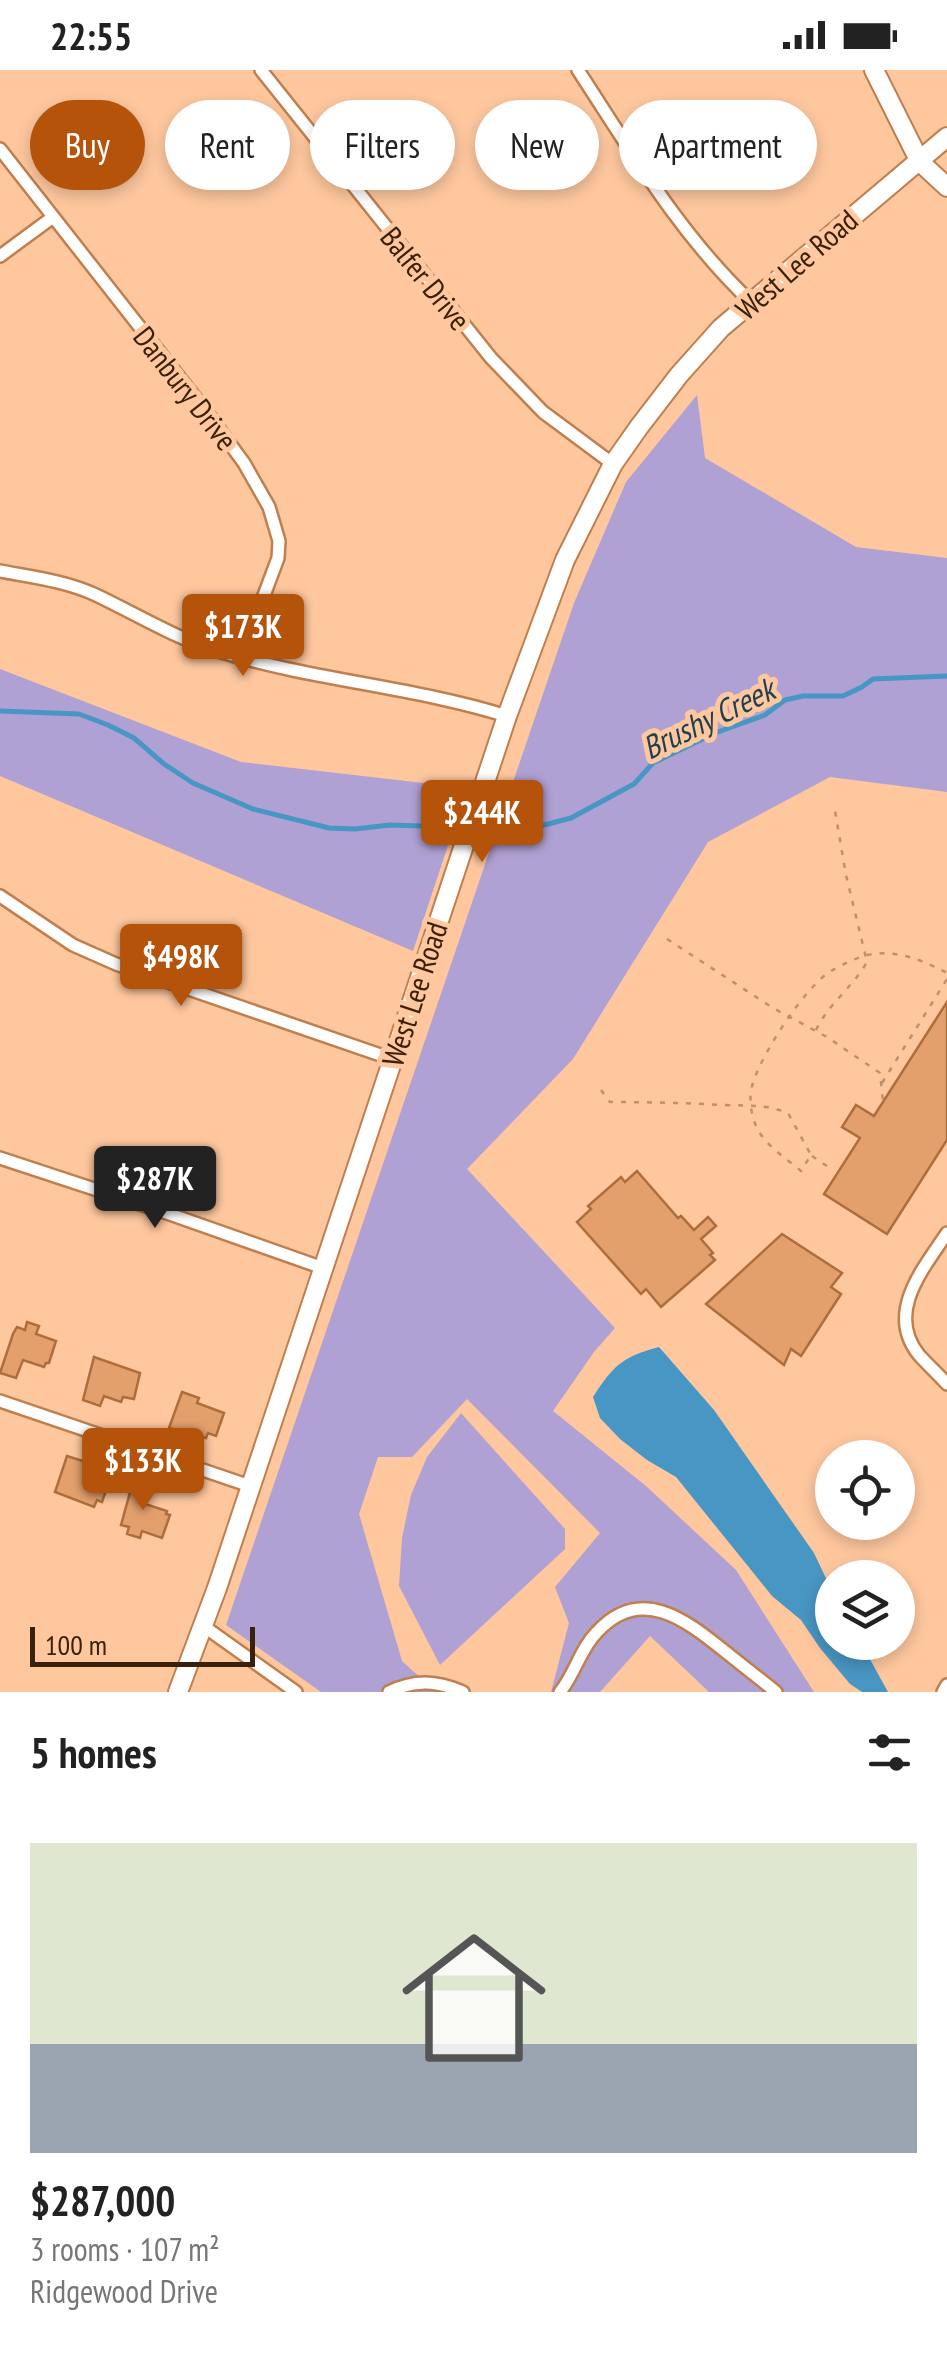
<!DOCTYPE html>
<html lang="en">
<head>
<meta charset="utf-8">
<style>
	:root { --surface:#fff; --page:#f6f6f6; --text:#222; --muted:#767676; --line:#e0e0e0; --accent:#b45309 }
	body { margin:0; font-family:"PT Sans Narrow",sans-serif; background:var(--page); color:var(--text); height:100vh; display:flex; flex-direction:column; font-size:38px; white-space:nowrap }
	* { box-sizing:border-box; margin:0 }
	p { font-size:32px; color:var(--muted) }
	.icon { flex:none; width:55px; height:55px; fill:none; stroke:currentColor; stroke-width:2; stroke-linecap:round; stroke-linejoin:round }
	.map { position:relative; height:1622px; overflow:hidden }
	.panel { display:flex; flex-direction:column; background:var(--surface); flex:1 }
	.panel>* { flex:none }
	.hud { position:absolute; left:30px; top:30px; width:888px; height:90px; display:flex; gap:20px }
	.buttons { position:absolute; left:815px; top:1370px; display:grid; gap:20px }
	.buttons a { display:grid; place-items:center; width:100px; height:100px; border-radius:50%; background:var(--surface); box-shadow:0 5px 15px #0003; font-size:50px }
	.scale { position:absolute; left:30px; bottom:25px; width:225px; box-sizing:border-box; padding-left:10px; border:5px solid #3a200a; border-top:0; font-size:28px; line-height:35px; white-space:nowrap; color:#3a200a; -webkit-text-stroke:8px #fec79e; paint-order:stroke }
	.price { position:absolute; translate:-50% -85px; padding:0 22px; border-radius:10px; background:var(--accent); color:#fff; font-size:32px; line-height:65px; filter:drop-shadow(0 2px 5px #0008) }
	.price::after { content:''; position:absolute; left:50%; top:60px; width:30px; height:22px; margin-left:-15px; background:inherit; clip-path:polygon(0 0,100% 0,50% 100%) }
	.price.selected { background:#222; color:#fff }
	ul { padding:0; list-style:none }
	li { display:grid; align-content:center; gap:20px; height:530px; padding:0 30px }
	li+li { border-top:2px solid var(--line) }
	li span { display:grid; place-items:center; height:310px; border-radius:0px; color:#555 }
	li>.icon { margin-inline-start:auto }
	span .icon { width:180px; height:180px; fill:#fffc; stroke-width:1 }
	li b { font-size:42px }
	h2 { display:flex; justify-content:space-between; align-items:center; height:120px; padding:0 30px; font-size:42px }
	.chip { padding:0 35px; border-radius:45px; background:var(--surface); box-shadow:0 5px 15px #0003; font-size:35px; line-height:90px }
	.chip.selected { background:var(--accent); color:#fff }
	.status { display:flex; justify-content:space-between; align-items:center; height:70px; padding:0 50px; background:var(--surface); direction:ltr }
	.status svg { height:28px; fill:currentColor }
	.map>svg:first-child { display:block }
	.green { fill:#afa1d3 }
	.water { fill:#4896c4 }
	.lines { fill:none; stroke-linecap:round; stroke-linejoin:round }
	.stream { stroke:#4896c4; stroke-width:5 }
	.building { fill:#e3a06d; stroke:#ae6e3c; stroke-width:2.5 }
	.street-casing { stroke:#c07f4d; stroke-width:16 }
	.secondary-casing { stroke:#c07f4d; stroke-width:22 }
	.path { stroke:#be906d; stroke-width:2.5; stroke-dasharray:5 8; stroke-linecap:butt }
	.street { stroke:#fff; stroke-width:11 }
	.secondary { stroke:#fff; stroke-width:18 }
	.labels { text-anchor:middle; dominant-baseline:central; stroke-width:10; stroke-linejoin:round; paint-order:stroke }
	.street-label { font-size:30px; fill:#3a200a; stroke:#fec79e }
	.water-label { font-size:32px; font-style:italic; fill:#1d3f53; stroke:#fec79e }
</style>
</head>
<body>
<div class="status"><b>22:55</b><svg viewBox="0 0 49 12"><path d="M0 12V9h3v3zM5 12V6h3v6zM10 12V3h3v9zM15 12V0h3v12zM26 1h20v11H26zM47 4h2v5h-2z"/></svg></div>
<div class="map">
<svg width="947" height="1622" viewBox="0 0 947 1622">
	<rect width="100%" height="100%" fill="#fec79e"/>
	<g class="green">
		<path d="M697 325 705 388 856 477 947 488V722L830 707 708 772 573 989 467 1099 615 1258 594 1282 553 1341 646 1416 736 1500 814 1622H709L650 1566 600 1622H551L569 1553 555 1517 600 1463 467 1329 412 1387H378L359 1444 402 1591 436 1622H321L226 1555 574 533 626 412Z"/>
		<path d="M0 599 241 692 467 718 413 881 0 706Z"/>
		<path d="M461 1343 565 1459V1479L440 1595 399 1516 402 1468 411 1425 427 1387Z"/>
	</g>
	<path class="water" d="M659 1277 714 1340 814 1483 832 1521V1572L861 1573 888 1622H862L850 1614 820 1578 801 1550 772 1526 676 1407 647 1390 620 1369 600 1348 593 1327C614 1295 622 1287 659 1277Z"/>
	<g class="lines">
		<g class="stream">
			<path d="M0 641 79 644 108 655 134 668 164 694 193 713 253 739 329 758 355 759 390 755 452 757"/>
			<path d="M498 760 529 759 571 748 634 714 653 693 715 663 765 645 785 630 803 626H843L862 617 873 609 947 606"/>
		</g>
	</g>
	<g class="building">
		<path d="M947 932V1070L887 1164 824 1124 860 1068 842 1057 856 1035 874 1046Z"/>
		<path d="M637 1101 678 1148 681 1146 694 1160 708 1147 716 1156 701 1169 713 1183 710 1185 715 1190 661 1237 646 1219 641 1224 577 1152 591 1139 588 1136 621 1107 625 1112Z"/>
		<path d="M782 1164 842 1203 831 1217 841 1224 801 1286 791 1279 784 1295 706 1234Z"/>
		<path d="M27 1252 39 1256 36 1264 56 1271 49 1293H46L44 1297 23 1290 16 1308 0 1303 13 1264 17 1257 25 1260Z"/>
		<path d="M94 1287 140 1303 134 1329 123 1327 121 1332 104 1326 100 1336 83 1330Z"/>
		<path d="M182 1322 199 1328 197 1333 224 1343 216 1366 208 1363 206 1368 169 1358Z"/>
		<path d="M67 1386 86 1392 85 1396 103 1402 102 1405 110 1408 102 1432 97 1430 94 1437 55 1422Z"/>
		<path d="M134 1408 152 1415 145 1434 167 1441 166 1444 170 1445 162 1468 142 1461 140 1468 127 1464 129 1457 121 1455Z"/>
	</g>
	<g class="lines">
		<g class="street-casing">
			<g id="street">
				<path d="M261 0 491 288 543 342 613 394"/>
				<path d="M578 0C631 81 680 165 751 232"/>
				<path d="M0 79 208 344 244 393 269 437 279 471 278 488 241 587"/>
				<path d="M0 186 53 147"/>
				<path d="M0 501C32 507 66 511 96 525 136 544 173 567 215 580 310 610 411 616 507 646"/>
				<path d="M0 826 73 875 116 894 392 989"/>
				<path d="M0 1088 164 1142 323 1198"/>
				<path d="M947 1163C923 1199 885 1243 919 1285 928 1295 938 1304 947 1314"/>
				<path d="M0 1331 250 1416"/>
				<path d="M202 1555 296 1622"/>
				<path d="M389 1622C415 1609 437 1611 463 1622"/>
				<path d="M560 1622C575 1604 580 1579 597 1562 642 1513 688 1552 727 1583 743 1596 760 1609 776 1622"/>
				<path d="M943 1622 947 1615"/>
			</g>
		</g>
		<g class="secondary-casing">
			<g id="secondary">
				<path d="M874 0 920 92 947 117"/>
				<path d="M178 1622 217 1518 507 646 565 490 613 394 639 357 679 305 721 258 947 67"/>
			</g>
		</g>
		<g class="path">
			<path d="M667 869 773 938 827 967 880 1003 883 1032"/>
			<path d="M816 960C829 933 853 917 867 892L846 805 835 741"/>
			<path d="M882 1013 947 909"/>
			<path d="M601 1020 610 1032C648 1032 686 1033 724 1035 749 1036 765 1034 788 1043L811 1085 801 1101C787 1089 765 1075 757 1058 751 1046 748 1026 753 1013 762 983 805 917 831 901 841 895 856 888 867 885 896 879 922 890 947 903"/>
			<path d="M812 1086 827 1096"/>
		</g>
		<use href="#street" class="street"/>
		<use href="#secondary" class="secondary"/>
	</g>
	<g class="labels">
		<g class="street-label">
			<text transform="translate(796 194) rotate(-41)">West Lee Road</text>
			<text transform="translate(426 208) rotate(51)">Balfer Drive</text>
			<text transform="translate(186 318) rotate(52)">Danbury Drive</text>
			<text transform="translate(414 924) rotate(-72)">West Lee Road</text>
		</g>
		<g class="water-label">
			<text transform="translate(708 648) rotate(-26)">Brushy Creek</text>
		</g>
	</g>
</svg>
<div class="buttons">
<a><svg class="icon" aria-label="locate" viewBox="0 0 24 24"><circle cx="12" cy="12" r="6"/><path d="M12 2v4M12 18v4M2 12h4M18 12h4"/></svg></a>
<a><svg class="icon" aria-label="layers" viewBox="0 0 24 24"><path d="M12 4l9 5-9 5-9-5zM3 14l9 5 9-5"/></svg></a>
</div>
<div class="scale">100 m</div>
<b class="price" style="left:243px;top:609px">$173K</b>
<b class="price" style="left:482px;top:795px">$244K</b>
<b class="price" style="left:181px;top:939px">$498K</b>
<b class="price selected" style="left:155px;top:1161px">$287K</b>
<b class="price" style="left:143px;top:1443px">$133K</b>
<div class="hud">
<a class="chip selected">Buy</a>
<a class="chip">Rent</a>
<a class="chip">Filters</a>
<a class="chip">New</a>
<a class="chip">Apartment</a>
</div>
</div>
<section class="panel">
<h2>5 homes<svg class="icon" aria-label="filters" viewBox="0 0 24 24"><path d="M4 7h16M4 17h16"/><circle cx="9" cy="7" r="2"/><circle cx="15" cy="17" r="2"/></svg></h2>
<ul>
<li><span style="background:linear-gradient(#dfe7d0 65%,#9aa5b1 0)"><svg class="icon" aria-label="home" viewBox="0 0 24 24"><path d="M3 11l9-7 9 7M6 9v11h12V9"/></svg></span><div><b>$287,000</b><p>3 rooms · 107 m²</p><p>Ridgewood Drive</p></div></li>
</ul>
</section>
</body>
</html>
